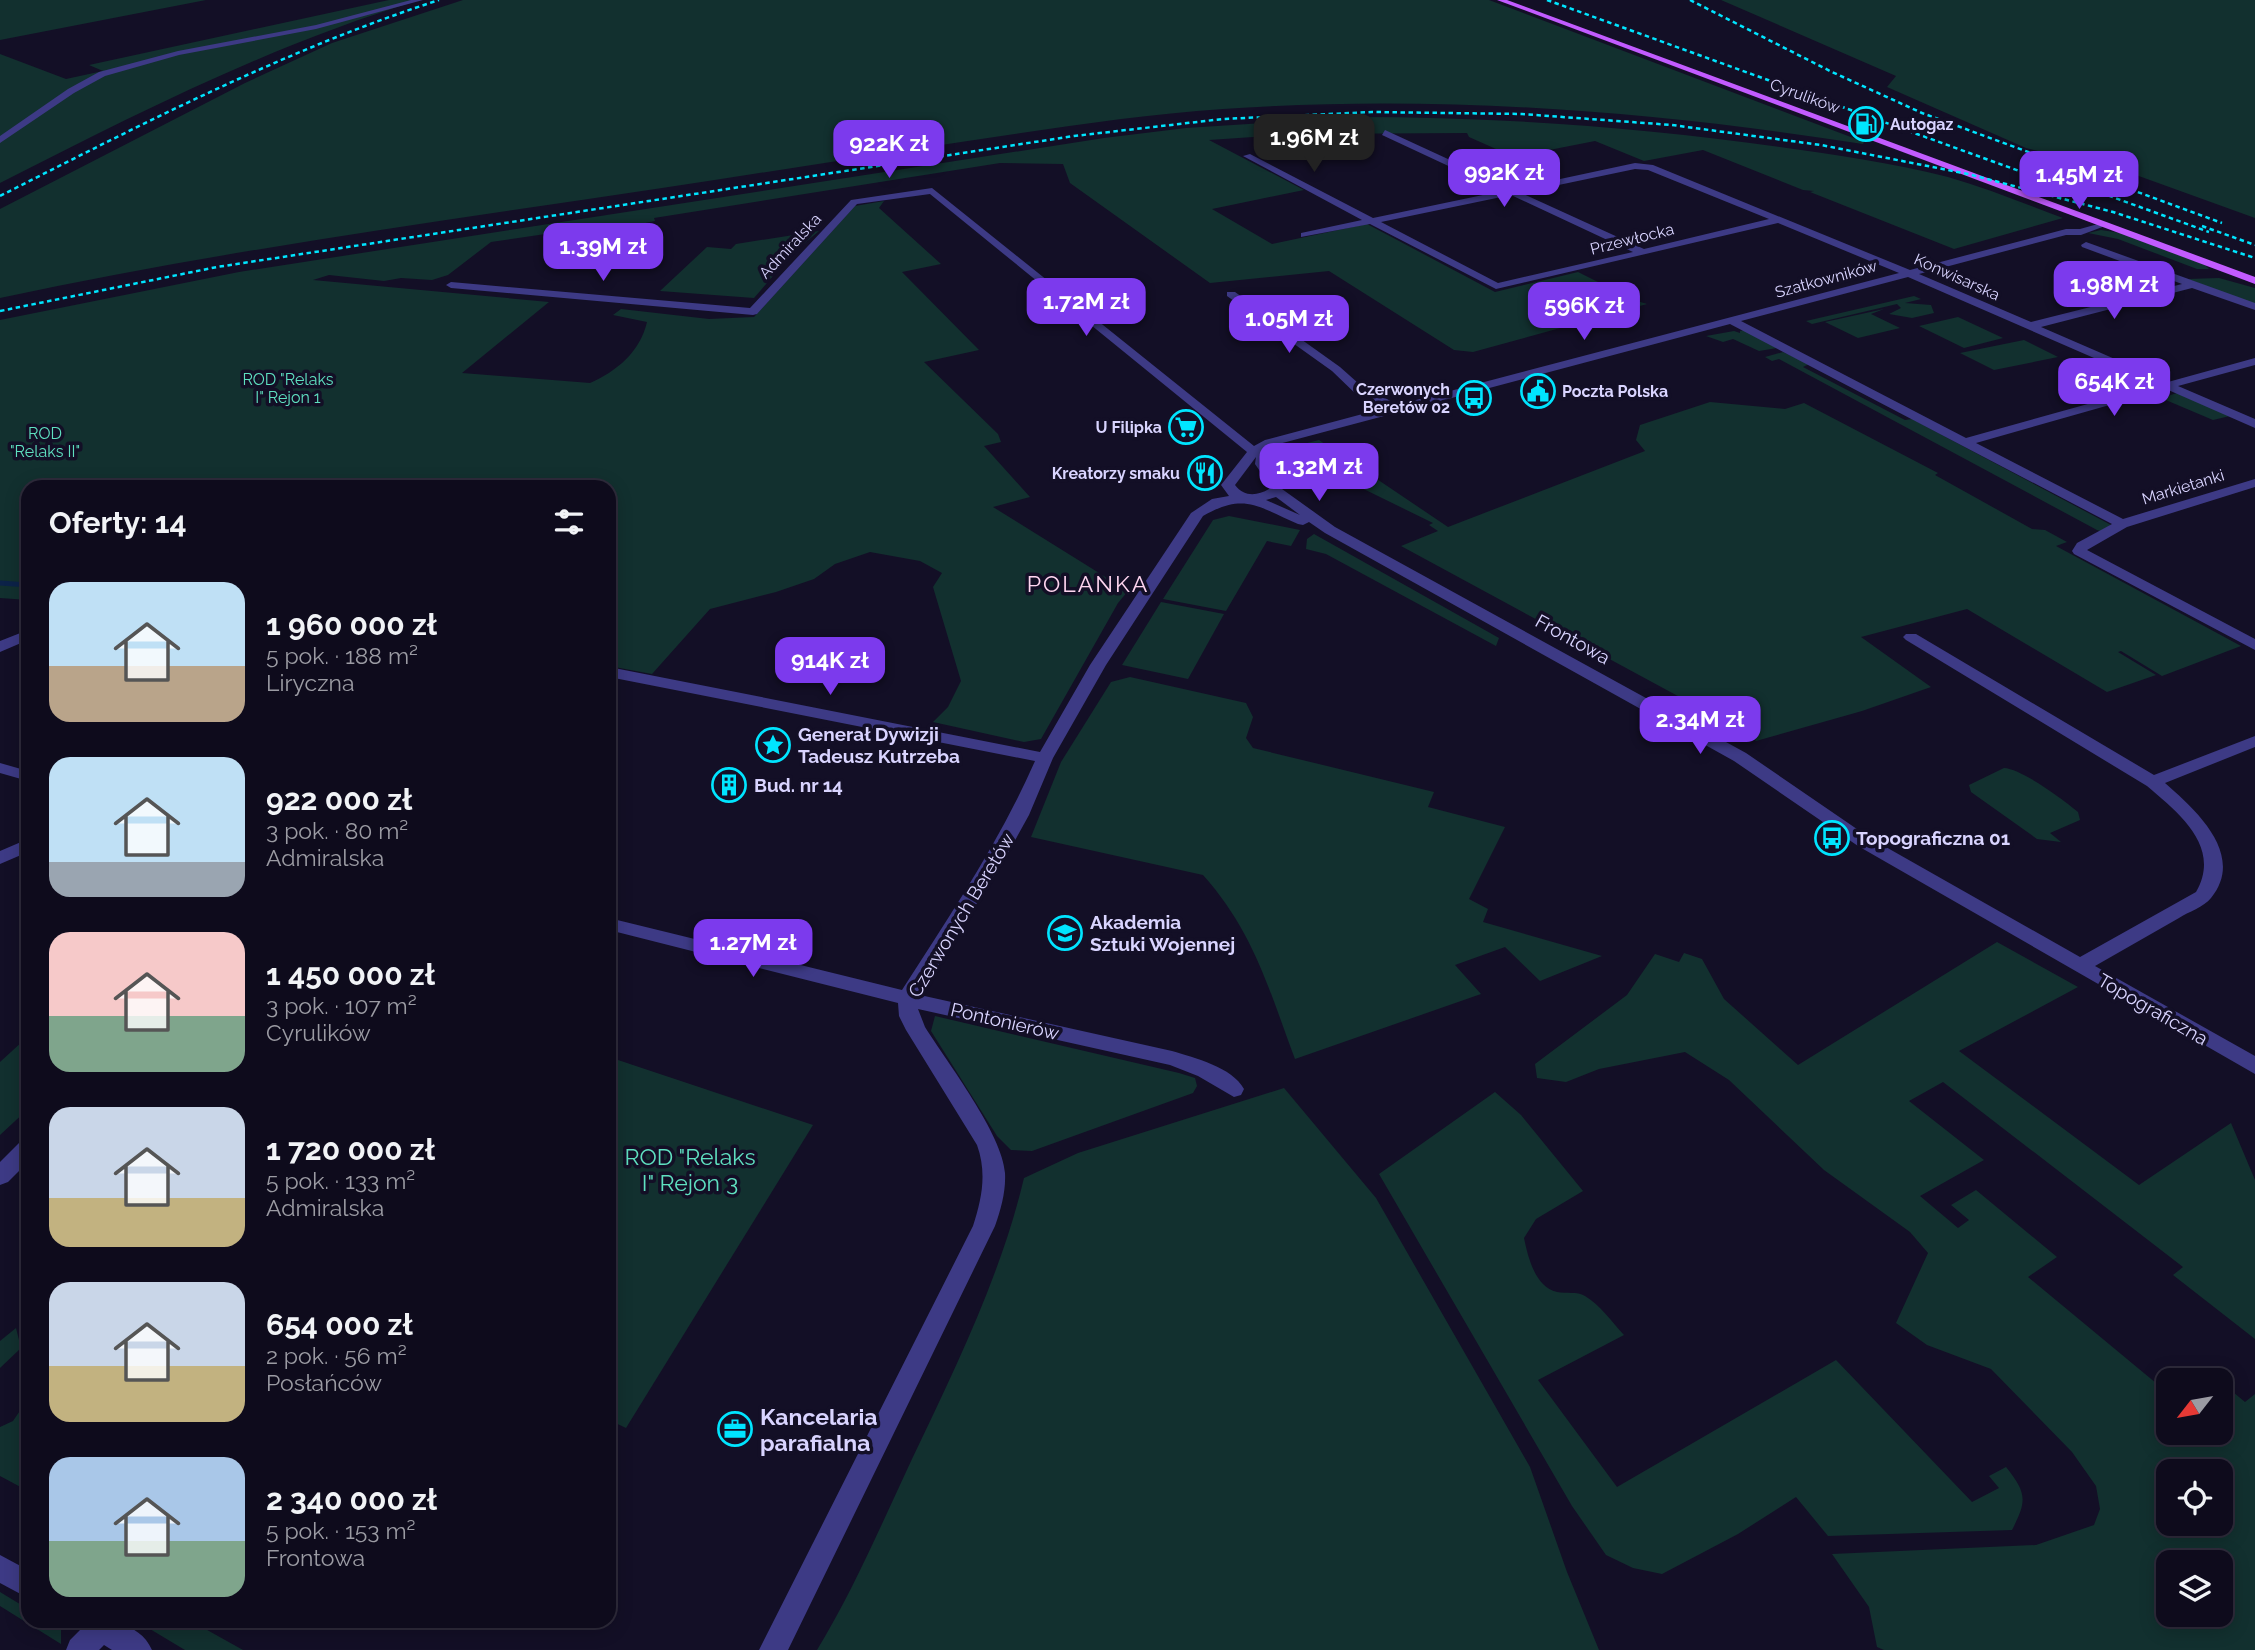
<!DOCTYPE html>
<html lang="pl">
<head>
<meta charset="utf-8">
<style>
	:root { --surface:#0e0b1c; --page:#1c1929; --text:#f1f3f6; --muted:#9b9ba3; --line:#2e2b3b; --accent:#7c3aed }
	body { margin:0; font-family:Raleway,sans-serif; background:var(--page); color:var(--text); height:100vh; display:flex; flex-direction:column; font-size:26px; white-space:nowrap }
	* { box-sizing:border-box; margin:0 }
	p { font-size:23px; color:var(--muted) }
	.icon { flex:none; width:38px; height:38px; fill:none; stroke:currentColor; stroke-width:2; stroke-linecap:round; stroke-linejoin:round }
	.map { position:relative; flex:1; overflow:hidden }
	.sheet { position:absolute; left:21px; top:480px; width:595px; height:1148px; display:flex; flex-direction:column; background:var(--surface); border-radius:21px; box-shadow:0 4px 18px #0003,0 0 0 2px var(--line) }
	.sheet>* { flex:none }
	.needle { width:46px; rotate:239deg }
	.fabs { position:absolute; left:2156px; top:1368px; display:grid; gap:14px }
	.fabs a { display:grid; place-items:center; width:77px; height:77px; border-radius:14px; background:var(--surface); box-shadow:0 4px 18px #0003,0 0 0 2px var(--line); font-size:35px }
	.price { position:absolute; translate:-50% -60px; padding:0 16px; border-radius:14px; background:var(--accent); color:#fff; font-size:23px; line-height:46px; filter:drop-shadow(0 2px 4px #0008) }
	.price::after { content:''; position:absolute; left:50%; top:42px; width:21px; height:16px; margin-left:-10px; background:inherit; clip-path:polygon(0 0,100% 0,50% 100%) }
	.price.active { background:#222; color:#fff }
	ul { padding:0; list-style:none }
	li { display:flex; align-items:center; gap:21px; height:175px; padding:0 28px }
	li span { display:grid; place-items:center; flex:none; width:196px; height:140px; border-radius:21px; color:#555 }
	li>.icon { margin-inline-start:auto }
	span .icon { width:84px; height:84px; fill:#fffc; stroke-width:1 }
	li b { font-size:30px }
	h2 { display:flex; justify-content:space-between; align-items:center; height:84px; padding:0 28px; font-size:30px }
	.map>svg:first-child { display:block }
	.green { fill:#12302f; fill-rule:evenodd }
	.lines { fill:none; stroke-linecap:round; stroke-linejoin:round }
	.stream { stroke:#0c2248; stroke-width:5 }
	.minor { fill:#3d3a85; fill-rule:evenodd }
	.major { fill:#c25bff; fill-rule:evenodd }
	.rail { stroke:#00e5ff; stroke-width:2.5; stroke-dasharray:4.5 3.5; stroke-linecap:butt }
	.labels { text-anchor:middle; dominant-baseline:central; stroke-width:7; stroke-linejoin:round; paint-order:stroke }
	.far-street-label { font-size:16px; fill:#d9d4ff; stroke:#130f26 }
	.far-poi-label { font-size:16px; font-weight:bold; fill:#d9d4ff; stroke:#130f26; text-anchor:end }
	.far-park-label { font-size:16px; fill:#5fe0c0; stroke:#130f26 }
	.street-label { font-size:19px; fill:#d9d4ff; stroke:#130f26 }
	.poi-label { font-size:19px; font-weight:bold; fill:#d9d4ff; stroke:#130f26; text-anchor:start }
	.quarter-label { font-size:23px; letter-spacing:2px; fill:#ffd6f0; stroke:#130f26 }
	.near-park-label { font-size:23px; fill:#5fe0c0; stroke:#130f26 }
	.near-poi-label { font-size:23px; font-weight:bold; fill:#d9d4ff; stroke:#130f26; text-anchor:start }
</style>
</head>
<body>
<div class="map">
<svg width="2255" height="1650" viewBox="0 0 2255 1650">
	<rect width="100%" height="100%" fill="#130f26"/>
	<g class="green">
		<path d="M0 0H206L0 40Z"/>
		<path d="M389 0H420C273 44 136 114 0 183V54L66 79 103 71 89 65Z"/>
		<path d="M463 0H1489L1864 142 1863 144C1651 111 1439 94 1223 109 1135 115 1048 129 961 142 861 157 761 173 662 188 441 221 219 251 0 298V209L245 83 332 43Z"/>
		<path d="M1721 0H2255V218L2089 158 2053 155 2026 148 1887 87 1896 76Z"/>
		<path d="M1355 117C1497 117 1639 127 1780 147 1836 155 1893 163 1948 177 1987 188 2025 204 2063 218L1954 249 1810 192 1814 191 1803 190 1703 150 1644 161 1595 141 1514 157 1469 137 1467 133 1298 134 1209 140 1304 190 1212 209 1272 244 1367 224 1495 292 1578 272 1634 300 1647 304 1473 352 1454 350 1329 271 1210 283 1070 183 1063 164 1000 163 654 218 655 221C625 226 597 242 566 231L491 242 448 275 432 280 401 278 384 281 329 275 313 280 549 302 462 373 590 383C617 371 640 352 647 322L613 315 621 309 709 319 754 317 855 206 884 201 879 208 941 264 902 272 979 350 924 362 998 434 1001 442 984 446 1030 497 993 507 1128 591 1118 603 1041 739 1024 742 933 722 948 707 961 681 933 587 942 573 920 561 870 552 835 564 814 579 776 592 710 609 652 674 609 666V486H28V600L0 598V320L239 272 1104 138 1186 128Z"/>
		<path d="M2101 230 2121 233 2205 265 2209 269H2197L2118 239 2088 233Z"/>
		<path d="M819 231 793 253 754 298 660 291 707 247 731 249 736 244Z"/>
		<path d="M2219 278 2255 288V305L2188 279Z"/>
		<path d="M1914 296 1921 299 1905 303 1931 305 1934 313 1912 318 1889 314 1901 308 1897 304 1812 324 1806 321Z"/>
		<path d="M1884 309 1871 314 1900 328 1858 338 1825 322Z"/>
		<path d="M1958 317 2003 338 1964 348 1919 326Z"/>
		<path d="M1744 330 1777 348 1759 351 1733 339 1723 342 1706 336 1734 331 1740 333V331Z"/>
		<path d="M2024 340 2058 357 1994 370 1960 353Z"/>
		<path d="M1783 352 1809 364 1803 367 1905 420 1912 419 2111 525 2100 531 2097 530 1779 359 1772 361 1765 357Z"/>
		<path d="M2177 393 2230 416 2213 420 2161 398Z"/>
		<path d="M1710 402 1785 409 1804 403 1938 473 1935 475 2032 529 2045 530 2067 542 2056 546 2241 646 2162 676 2121 651 2118 652 2156 675 2107 692 1967 609 1861 637 1931 687 1862 711 1756 741 1748 734 1401 546 1438 531 1429 525 1433 523 1331 473 1293 485 1275 469 1274 460 1284 449 1319 440 1448 527 1645 451 1636 440 1640 425Z"/>
		<path d="M1229 516 1300 530 1291 546 1267 541 1226 611 1163 599 1213 520Z"/>
		<path d="M1314 534 1499 638 1496 646 1326 554 1306 549 1307 539Z"/>
		<path d="M1161 602 1224 614 1188 679 1122 665Z"/>
		<path d="M1130 677 1246 703 1253 717 1246 738 1253 748 1434 792 1428 807 1505 827 1469 899 1488 909 1483 922 1602 956 1540 981 1505 947 1455 965 1481 994 1295 1059C1269 990 1254 932 1203 875L1031 837 1061 762 1111 682Z"/>
		<path d="M2004 768C2022 769 2064 800 2078 812L2080 820 2050 833 2061 842 2037 839 1971 792 1969 785Z"/>
		<path d="M1997 942 2078 987 1959 1051 2139 1185 2231 1123 2255 1180V1339L2173 1275 2183 1267 1943 1082 1909 1101 1984 1160 1920 1196 1958 1228 1969 1220 1951 1205 1976 1190 2057 1257 2028 1277 2168 1393V1433H2221V1382L2245 1402 2255 1394V1650H1884L1877 1647 1869 1607 1832 1554 2036 1545 2094 1525 2100 1509 2096 1486 2072 1452 1991 1369 1927 1345 1896 1323 1928 1253 1910 1232 1824 1170 1729 1080 1685 1052 1599 1069 1566 1082 1537 1078 1535 1064 1627 995 1655 954 1679 962 1684 953 1702 959 1724 999 1798 1065ZM2168 1472H2221V1524H2168ZM2168 1563H2221V1615H2168Z"/>
		<path d="M935 1016 1179 1073 1195 1078 1197 1086 1193 1093 1032 1151 1011 1150 997 1136 931 1031Z"/>
		<path d="M23 1041 28 1042V1109L0 1135V1062Z"/>
		<path d="M609 1057 813 1125 626 1428 609 1420Z"/>
		<path d="M1284 1088 1376 1198 1530 1467 1567 1572 1599 1650H817C854 1589 882 1523 912 1459 955 1369 1001 1275 1024 1178L1078 1153Z"/>
		<path d="M1495 1092 1521 1115 1583 1191 1536 1219 1524 1238C1528 1257 1535 1287 1557 1292 1566 1294 1577 1291 1585 1296 1600 1305 1612 1322 1624 1335L1538 1380 1617 1487 1836 1360 1972 1502 1999 1488 1989 1476 2006 1467C2027 1493 2027 1501 2012 1530L1828 1536 1796 1497 1738 1534 1662 1574 1633 1568 1606 1555 1572 1506 1379 1174Z"/>
		<path d="M16 1328 21 1348 0 1368V1341Z"/>
		<path d="M28 1399V1491L0 1476V1427L13 1421Z"/>
		<path d="M0 1592 28 1609V1620L46 1621 61 1630V1644L0 1606Z"/>
		<path d="M150 1621H191L243 1650H185L145 1626Z"/>
	</g>
	<g class="lines">
		<path class="stream" d="M0 583 28 585"/>
		<g class="minor">
			<path d="M411 0H423L316 29 179 55 105 76 74 93 0 143V136L68 89 99 72 178 51 316 25Z"/>
			<path d="M1385 130 1513 189 1635 163 1653 165 1910 270 2066 229H2080L2105 222V226L2081 235H2066L1919 274 2031 322 2182 284 2082 247 2081 245 2086 242 2255 303V310L2192 288 2041 327 2168 382 2255 358V365L2178 386 2255 419V428L2166 389 1976 443 2123 519 2255 479V487L2127 527 2087 550 2255 639V650L2074 554 2072 551 2077 543 2112 524 1730 324 1275 445 1277 448 1269 456 1267 464 1282 483V489L1335 527 1746 753 1870 838 2080 957 2196 892C2222 847 2179 813 2147 786L1906 640 1903 637 1906 634H1916L2154 775 2255 736V747L2165 783C2196 810 2246 855 2211 898 2204 907 2188 912 2179 918 2151 934 2123 950 2095 966L2255 1056V1074L1858 846 1734 761 1325 533 1309 522 1303 525 1298 524C1258 507 1245 492 1203 516L1106 665 1053 758 1029 815 1008 853 920 995 1172 1051C1195 1058 1232 1067 1244 1089L1241 1095 1234 1097 1198 1076 1170 1065 918 1009 925 1027C947 1062 1003 1135 1005 1173 1006 1191 1001 1209 995 1226L788 1650H759L973 1226C982 1198 987 1173 977 1145L906 1030 899 1016 898 1003 609 930V918L902 990C950 915 999 843 1035 761L609 677V667L1040 752 1090 665 1191 513 1212 499 1229 496 1221 485 1247 452 930 194 857 204 757 314 753 315 451 288 446 285 451 282 750 308 851 200 932 188 1254 446 1265 440 1385 408 1369 399 1359 397 1332 371 1227 296V292H1235L1340 367 1367 391 1377 393 1397 405 1899 273 1778 223 1496 289 1370 224 1301 237V233L1362 220 1243 156 1250 154 1373 218 1502 191 1382 135ZM1635 169 1648 170 1769 219 1644 249 1521 193ZM1511 195 1633 252 1498 283 1381 222ZM1908 277 2156 385 1966 438 1741 321ZM1256 457 1255 464 1268 483 1269 489C1257 496 1244 497 1235 485ZM1276 497 1300 515 1266 500Z"/>
			<path d="M28 630V640L0 652V641Z"/>
			<path d="M0 763 28 771V781L0 773Z"/>
			<path d="M28 839V852L0 864V851Z"/>
			<path d="M28 1140V1162L8 1182 0 1185V1162L20 1142Z"/>
			<path d="M0 1555 28 1570V1598L0 1583Z"/>
			<path d="M75 1620C103 1620 139 1620 152 1650H112L104 1645 99 1650H66L70 1640 80 1630Z"/>
		</g>
		<path class="major" d="M1497 0H1507L2255 277V284Z"/>
		<g class="rail">
			<path d="M1547 0 2080 193"/>
			<path d="M1690 0 1832 72 1922 113 2222 223"/>
			<path d="M2071 182 2209 232"/>
			<path d="M0 196C144 123 285 50 439 0"/>
			<path d="M2202 226 2255 245"/>
			<path d="M0 311 217 267 1074 136 1223 119 1372 112 1522 114 1672 125 1821 145 1968 174 2113 212 2255 258"/>
		</g>
	</g>
	<defs>
		<g id="fuel-ring" transform="scale(1.75)"><circle r="9.5" fill="#130f26" stroke="#00e5ff" stroke-width="1.5"/><path d="M-5.5-6h7V0h2V4h1.3V-2.5L3-4.5l.8-.8L6-3V5H2.5V1h-1V6h-7ZM-4.2-4.7v3.2H.2V-4.7Z" fill="#00e5ff"/></g>
		<g id="civic-ring" transform="scale(1.75)"><circle r="9.5" fill="#130f26" stroke="#00e5ff" stroke-width="1.5"/><path d="M-.6-6.5H3V-4.5H.6V-3L4-1V1h2V6H-6V1h2V-1L-.6-3ZM-1.2 2.5V6h2.4V2.5Z" fill="#00e5ff"/></g>
		<g id="bus-ring" transform="scale(1.75)"><circle r="9.5" fill="#130f26" stroke="#00e5ff" stroke-width="1.5"/><path d="M-5-6H5V4H4V6H2V4H-2V6H-4V4H-5ZM-3.5-4V0h7V-4ZM-3.5 1.2v1.5H-2V1.2ZM2 1.2v1.5H3.5V1.2Z" fill="#00e5ff"/></g>
		<g id="supermarket-ring" transform="scale(1.75)"><circle r="9.5" fill="#130f26" stroke="#00e5ff" stroke-width="1.5"/><path d="M-6-5.5h2.5l.6 2H6L4.5 2H-2.5L-4.4-4H-6ZM-1.5 3.2a1.3 1.3 0 1 0 .1 0ZM3 3.2a1.3 1.3 0 1 0 .1 0Z" fill="#00e5ff"/></g>
		<g id="restaurant-ring" transform="scale(1.75)"><circle r="9.5" fill="#130f26" stroke="#00e5ff" stroke-width="1.5"/><path d="M-5-6h1v4h1v-4h1v4h1v-4h1v5L-1.5 .5V6h-2V.5L-5-1ZM5-6V6H3V1.5H1.5Q1.5-4 5-6Z" fill="#00e5ff"/></g>
		<g id="sight-ring" transform="scale(1.75)"><circle r="9.5" fill="#130f26" stroke="#00e5ff" stroke-width="1.5"/><path d="M0-6L1.8-2.2L6-1.7L2.9 1.2L3.7 5.4L0 3.3L-3.7 5.4L-2.9 1.2L-6-1.7L-1.8-2.2Z" fill="#00e5ff"/></g>
		<g id="building-ring" transform="scale(1.75)"><circle r="9.5" fill="#130f26" stroke="#00e5ff" stroke-width="1.5"/><path d="M-4-6H4V6H1V3H-1V6H-4ZM-2.5-4.3h1.7v1.8h-1.7ZM.8-4.3h1.7v1.8H.8ZM-2.5-1h1.7V.8h-1.7ZM.8-1h1.7V.8H.8Z" fill="#00e5ff"/></g>
		<g id="university-ring" transform="scale(1.75)"><circle r="9.5" fill="#130f26" stroke="#00e5ff" stroke-width="1.5"/><path d="M0-5L7-2L0 1L-7-2ZM-4 1L0 2.5L4 1V4Q0 6-4 4Z" fill="#00e5ff"/></g>
		<g id="office-ring" transform="scale(1.75)"><circle r="9.5" fill="#130f26" stroke="#00e5ff" stroke-width="1.5"/><path d="M-6-3h4V-5.5h4V-3h4V5H-6ZM-1-4.5V-3h2v-1.5ZM-6 0V1H6V0Z" fill="#00e5ff"/></g>
	</defs>
	<g fill-rule="evenodd">
		<use href="#fuel-ring" x="1866" y="124"/>
		<use href="#civic-ring" x="1538" y="391"/>
		<use href="#bus-ring" x="1474" y="398"/>
		<use href="#supermarket-ring" x="1186" y="427"/>
		<use href="#restaurant-ring" x="1205" y="473"/>
		<use href="#sight-ring" x="773" y="745"/>
		<use href="#building-ring" x="729" y="785"/>
		<use href="#bus-ring" x="1832" y="838"/>
		<use href="#university-ring" x="1065" y="933"/>
		<use href="#office-ring" x="735" y="1429"/>
	</g>
	<g class="labels">
		<g class="far-street-label">
			<text transform="translate(1805 96) rotate(20)">Cyrulików</text>
			<text transform="translate(1632 239) rotate(-14)">Przewłocka</text>
			<text transform="translate(790 246) rotate(-47)">Admiralska</text>
			<text transform="translate(1957 277) rotate(24)">Konwisarska</text>
			<text transform="translate(1826 279) rotate(-15)">Szatkowników</text>
			<text transform="translate(2183 487) rotate(-17)">Markietanki</text>
		</g>
		<g class="far-poi-label">
			<text x="1890" y="124" text-anchor="start">Autogaz</text>
			<text x="1450" y="389">Czerwonych<tspan x="1450" dy="18">Beretów 02</tspan></text>
			<text x="1562" y="391" text-anchor="start">Poczta Polska</text>
			<text x="1162" y="427">U Filipka</text>
			<text x="1180" y="473">Kreatorzy smaku</text>
		</g>
		<g class="far-park-label">
			<text x="288" y="379">ROD "Relaks<tspan x="288" dy="18">I" Rejon 1</tspan></text>
			<text x="45" y="433">ROD<tspan x="45" dy="18">"Relaks II"</tspan></text>
		</g>
		<g class="street-label">
			<text transform="translate(1573 639) rotate(29)">Frontowa</text>
			<text transform="translate(961 915) rotate(-59)">Czerwonych Beretów</text>
			<text transform="translate(2153 1009) rotate(30)">Topograficzna</text>
			<text transform="translate(1005 1021) rotate(13)">Pontonierów</text>
		</g>
		<g class="poi-label">
			<text x="798" y="734">Generał Dywizji<tspan x="798" dy="22">Tadeusz Kutrzeba</tspan></text>
			<text x="754" y="785">Bud. nr 14</text>
			<text x="1856" y="838">Topograficzna 01</text>
			<text x="1090" y="922">Akademia<tspan x="1090" dy="22">Sztuki Wojennej</tspan></text>
		</g>
		<g class="quarter-label">
			<text x="1088" y="583">POLANKA</text>
		</g>
		<g class="near-park-label">
			<text x="690" y="1156">ROD "Relaks<tspan x="690" dy="26">I" Rejon 3</tspan></text>
		</g>
		<g class="near-poi-label">
			<text x="760" y="1416">Kancelaria<tspan x="760" dy="26">parafialna</tspan></text>
		</g>
	</g>
</svg>
<div class="fabs">
<a><svg class="needle" viewBox="-14 -14 28 28"><path d="M0-13l5 13h-10z" fill="#e53935"/><path d="M0 13l5-13h-10z" fill="#9b9ba3"/></svg></a>
<a><svg class="icon" aria-label="locate" viewBox="0 0 24 24"><circle cx="12" cy="12" r="6"/><path d="M12 2v4M12 18v4M2 12h4M18 12h4"/></svg></a>
<a><svg class="icon" aria-label="layers" viewBox="0 0 24 24"><path d="M12 4l9 5-9 5-9-5zM3 14l9 5 9-5"/></svg></a>
</div>
<b class="price active" style="left:1314px;top:174px">1.96M zł</b>
<b class="price" style="left:889px;top:180px">922K zł</b>
<b class="price" style="left:1504px;top:209px">992K zł</b>
<b class="price" style="left:2079px;top:211px">1.45M zł</b>
<b class="price" style="left:603px;top:283px">1.39M zł</b>
<b class="price" style="left:2114px;top:321px">1.98M zł</b>
<b class="price" style="left:1086px;top:338px">1.72M zł</b>
<b class="price" style="left:1584px;top:342px">596K zł</b>
<b class="price" style="left:1289px;top:355px">1.05M zł</b>
<b class="price" style="left:2114px;top:418px">654K zł</b>
<b class="price" style="left:1319px;top:503px">1.32M zł</b>
<b class="price" style="left:830px;top:697px">914K zł</b>
<b class="price" style="left:1700px;top:756px">2.34M zł</b>
<b class="price" style="left:753px;top:979px">1.27M zł</b>
<section class="sheet">
<h2>Oferty: 14<svg class="icon" aria-label="filters" viewBox="0 0 24 24"><path d="M4 7h16M4 17h16"/><circle cx="9" cy="7" r="2"/><circle cx="15" cy="17" r="2"/></svg></h2>
<ul>
<li><span style="background:linear-gradient(#bfe0f5 60%,#b9a48a 0)"><svg class="icon" aria-label="home" viewBox="0 0 24 24"><path d="M3 11l9-7 9 7M6 9v11h12V9"/></svg></span><div><b>1 960 000 zł</b><p>5 pok. · 188 m²</p><p>Liryczna</p></div></li>
<li><span style="background:linear-gradient(#bfe0f5 75%,#9aa5b1 0)"><svg class="icon" aria-label="home" viewBox="0 0 24 24"><path d="M3 11l9-7 9 7M6 9v11h12V9"/></svg></span><div><b>922 000 zł</b><p>3 pok. · 80 m²</p><p>Admiralska</p></div></li>
<li><span style="background:linear-gradient(#f6c9c9 60%,#7fa58c 0)"><svg class="icon" aria-label="home" viewBox="0 0 24 24"><path d="M3 11l9-7 9 7M6 9v11h12V9"/></svg></span><div><b>1 450 000 zł</b><p>3 pok. · 107 m²</p><p>Cyrulików</p></div></li>
<li><span style="background:linear-gradient(#c9d6e8 65%,#c2b280 0)"><svg class="icon" aria-label="home" viewBox="0 0 24 24"><path d="M3 11l9-7 9 7M6 9v11h12V9"/></svg></span><div><b>1 720 000 zł</b><p>5 pok. · 133 m²</p><p>Admiralska</p></div></li>
<li><span style="background:linear-gradient(#c9d6e8 60%,#c2b280 0)"><svg class="icon" aria-label="home" viewBox="0 0 24 24"><path d="M3 11l9-7 9 7M6 9v11h12V9"/></svg></span><div><b>654 000 zł</b><p>2 pok. · 56 m²</p><p>Posłańców</p></div></li>
<li><span style="background:linear-gradient(#a9c7e8 60%,#7fa58c 0)"><svg class="icon" aria-label="home" viewBox="0 0 24 24"><path d="M3 11l9-7 9 7M6 9v11h12V9"/></svg></span><div><b>2 340 000 zł</b><p>5 pok. · 153 m²</p><p>Frontowa</p></div></li>
</ul>
</section>
</div>
</body>
</html>
